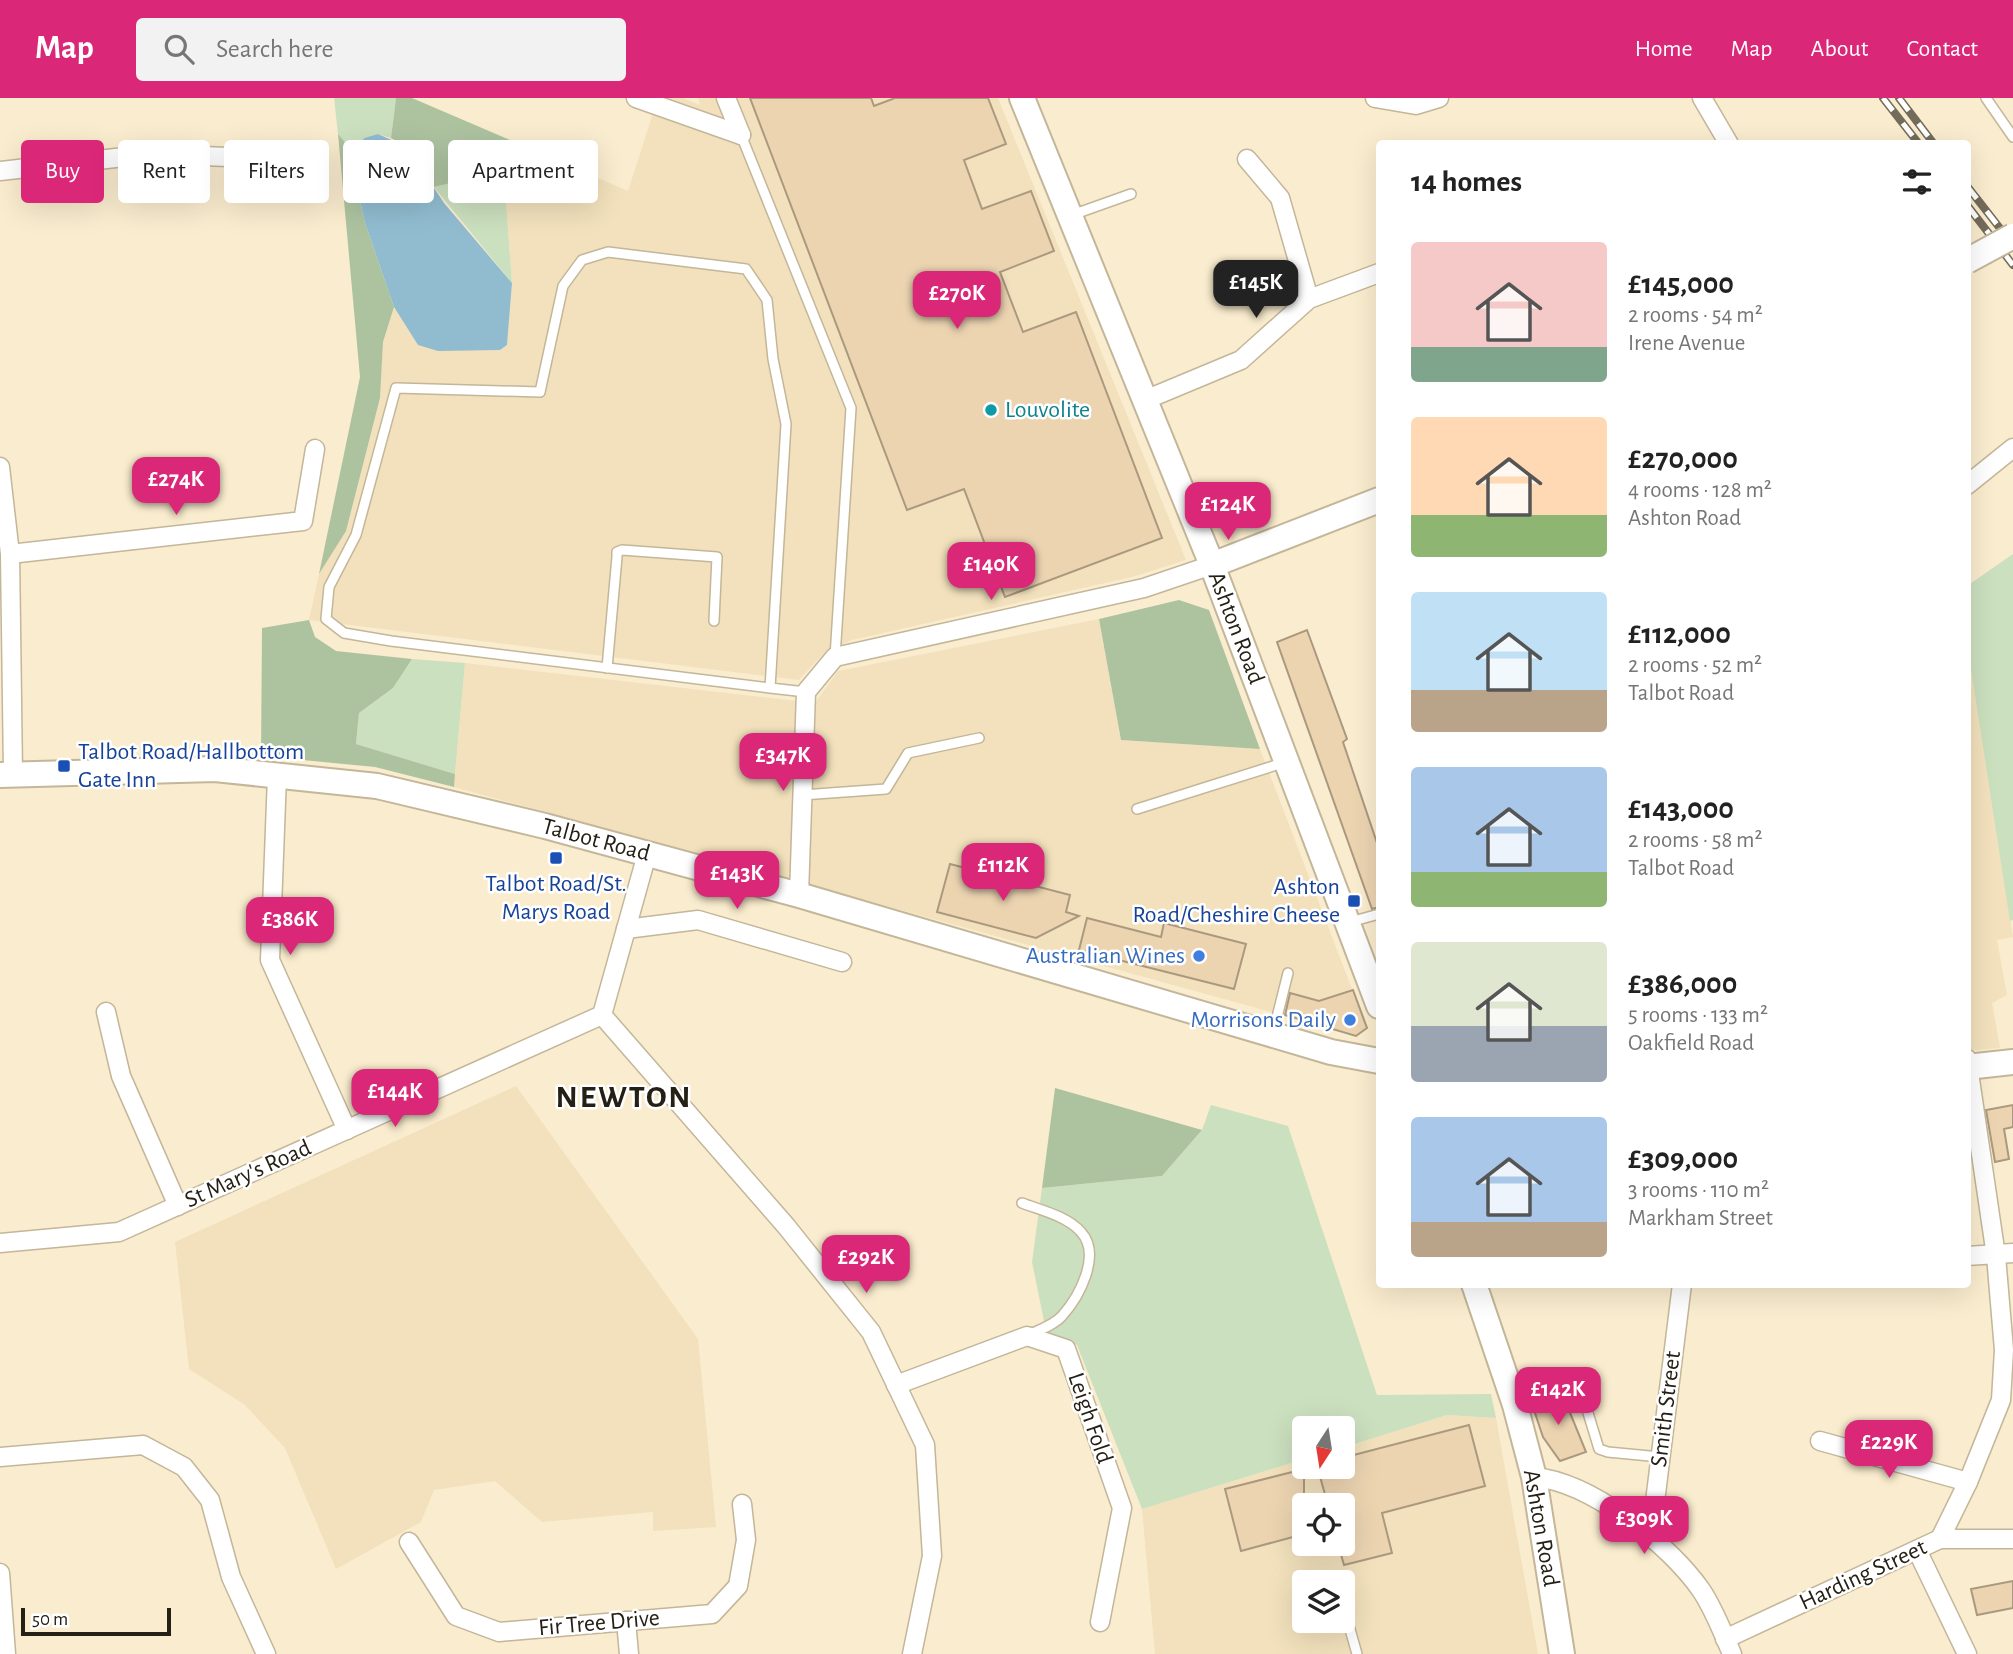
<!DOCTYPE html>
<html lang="en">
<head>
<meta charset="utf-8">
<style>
	:root { --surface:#fff; --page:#f2f2f2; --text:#222; --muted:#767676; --accent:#db2777 }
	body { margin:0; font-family:"Alegreya Sans",sans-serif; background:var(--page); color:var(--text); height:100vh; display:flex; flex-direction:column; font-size:26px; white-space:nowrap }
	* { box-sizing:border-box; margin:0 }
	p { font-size:23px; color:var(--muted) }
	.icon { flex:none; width:38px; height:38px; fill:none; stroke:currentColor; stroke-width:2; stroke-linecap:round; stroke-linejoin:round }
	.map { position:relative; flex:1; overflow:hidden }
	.drawer { position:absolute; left:1376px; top:42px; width:595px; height:1148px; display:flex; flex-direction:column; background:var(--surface); border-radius:7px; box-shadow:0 7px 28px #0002 }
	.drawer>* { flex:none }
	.banner { position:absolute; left:21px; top:42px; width:665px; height:63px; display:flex; gap:14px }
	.needle { width:46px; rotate:192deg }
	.buttons { position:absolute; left:1292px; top:1318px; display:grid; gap:14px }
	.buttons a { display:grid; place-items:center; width:63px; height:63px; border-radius:7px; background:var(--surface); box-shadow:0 7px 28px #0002; font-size:35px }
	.scale { position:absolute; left:21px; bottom:18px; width:150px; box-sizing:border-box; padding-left:7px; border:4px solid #252015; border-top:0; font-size:19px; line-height:24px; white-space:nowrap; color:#252015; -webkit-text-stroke:5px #fff; paint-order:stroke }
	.price { position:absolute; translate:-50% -60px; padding:0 16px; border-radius:14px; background:var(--accent); color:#fff; font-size:23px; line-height:46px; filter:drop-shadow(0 2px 4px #0008) }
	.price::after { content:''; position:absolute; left:50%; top:42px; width:21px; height:16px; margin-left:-10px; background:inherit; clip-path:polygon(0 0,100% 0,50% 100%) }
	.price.active { background:#222; color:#fff }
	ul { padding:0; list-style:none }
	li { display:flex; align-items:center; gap:21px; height:175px; padding:0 35px }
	li span { display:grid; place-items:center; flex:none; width:196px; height:140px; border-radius:7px; color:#555 }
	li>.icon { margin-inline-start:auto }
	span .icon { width:84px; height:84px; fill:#fffc; stroke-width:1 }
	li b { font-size:30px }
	h2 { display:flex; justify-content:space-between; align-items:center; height:84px; padding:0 35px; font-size:30px }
	.pill { padding:0 24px; border-radius:7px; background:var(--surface); box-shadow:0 7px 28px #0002; font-size:24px; line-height:63px }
	.pill.active { background:var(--accent); color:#fff }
	header { display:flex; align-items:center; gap:42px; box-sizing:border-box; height:98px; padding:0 35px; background:var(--accent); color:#fff }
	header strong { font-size:33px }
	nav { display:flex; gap:38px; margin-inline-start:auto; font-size:24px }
	.search { width:490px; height:63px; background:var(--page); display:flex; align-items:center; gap:18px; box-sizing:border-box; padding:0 24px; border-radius:7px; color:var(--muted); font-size:26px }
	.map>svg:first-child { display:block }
	.built { fill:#f2e1bc; fill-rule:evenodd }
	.green { fill:#cbe0bf }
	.forest { fill:#adc3a0 }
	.water { fill:#91bcd0 }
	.building { fill:#ecd4b1; stroke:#ab997f; stroke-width:2 }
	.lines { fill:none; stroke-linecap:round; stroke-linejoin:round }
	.lane-casing { stroke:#c3b699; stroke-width:12 }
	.street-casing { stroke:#c3b699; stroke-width:21 }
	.secondary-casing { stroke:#c3b699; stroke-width:28 }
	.lane { stroke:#fff; stroke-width:9 }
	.street { stroke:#fff; stroke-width:18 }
	.secondary { stroke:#fff; stroke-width:24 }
	.rail-casing { stroke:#746c5a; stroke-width:8 }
	.rail { stroke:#fff; stroke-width:5; stroke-dasharray:16; stroke-linecap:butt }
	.secondary-bridge-casing { stroke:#c3b699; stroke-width:28; stroke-linecap:butt }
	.secondary-bridge { stroke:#fff; stroke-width:24 }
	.culture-dot { fill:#0f9aa8; stroke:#fff; stroke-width:2.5 }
	.transit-dot { fill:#1a4fb4; stroke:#fff; stroke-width:2.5 }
	.shop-dot { fill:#3f7fe0; stroke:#fff; stroke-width:2.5 }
	.labels { text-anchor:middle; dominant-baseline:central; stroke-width:5; stroke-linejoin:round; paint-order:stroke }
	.culture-label { font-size:24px; fill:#0d838f; stroke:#fff; text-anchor:start }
	.street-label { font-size:24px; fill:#252015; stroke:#fff }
	.transit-label { font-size:24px; fill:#164399; stroke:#fff; text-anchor:start }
	.shop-label { font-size:24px; fill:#366cbe; stroke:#fff; text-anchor:end }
	.district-label { font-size:32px; font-weight:bold; letter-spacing:2px; fill:#252015; stroke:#fff }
</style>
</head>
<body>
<header>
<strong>Map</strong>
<div class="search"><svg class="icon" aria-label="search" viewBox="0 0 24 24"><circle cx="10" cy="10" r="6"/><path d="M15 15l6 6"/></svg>Search here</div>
<nav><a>Home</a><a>Map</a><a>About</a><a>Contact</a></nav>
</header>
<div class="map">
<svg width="2013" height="1556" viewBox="0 0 2013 1556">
	<rect width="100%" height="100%" fill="#faecce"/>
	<g class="built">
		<path d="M658 0H683L700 7 698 0H998L1186 462 1132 479 852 542 824 555 799 582 309 522 319 476 346 432 380 300 383 244 394 209 418 247 500 252 507 247 512 185 503 64 517 45 628 93Z"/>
		<path d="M1099 521 1121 642 1260 651 1367 930 1355 937 454 689 465 565 815 605 838 573Z"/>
		<path d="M1967 546 2013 839 1997 842 2007 897 1992 905 2000 950 1967 953Z"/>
		<path d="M516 988 698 1241 716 1429 653 1433V1414L542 1424 495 1383 434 1392 421 1424 336 1471 285 1350 245 1307 189 1271 175 1144Z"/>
		<path d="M1447 1317 1496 1320 1538 1556H1155L1142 1411 1304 1361V1368H1342V1350ZM1304 1407H1342V1446H1304ZM1304 1484H1342V1522H1304Z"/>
	</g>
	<g class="green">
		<path d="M334 0H396L391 40 378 36 364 40 356 57 338 36Z"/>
		<path d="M503 64 512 185 434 89 463 82Z"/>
		<path d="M2013 456V822L2010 823 1967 546V488Z"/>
		<path d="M412 561 465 565 455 676 356 646 359 615 393 590Z"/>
		<path d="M1211 1007 1288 1028 1377 1297 1491 1296 1496 1320 1447 1317 1342 1350V1330H1304V1361L1142 1411 1077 1247 1046 1233 1032 1164 1042 1090 1162 1078 1202 1032Z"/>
	</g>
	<g class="forest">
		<path d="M396 0H412L517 45 503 64 463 82 434 89 407 49 391 40Z"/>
		<path d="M338 36 356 57 354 76 365 125 394 209 383 244 380 300 346 433 319 476 360 279Z"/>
		<path d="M1179 502 1209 512 1260 651 1121 642 1099 521Z"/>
		<path d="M309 522 315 539 336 553 412 561 393 590 359 615 356 646 455 676 454 689 375 669 261 658 262 530Z"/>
		<path d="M1055 990 1202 1032 1162 1078 1042 1090Z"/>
	</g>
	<path class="water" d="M378 36 407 49 444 105 512 185 507 247 500 252 438 253 418 247 394 209 365 125 354 76 356 57 364 40Z"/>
	<g class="building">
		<path d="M750 0H871L874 8 895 0H988L1006 46 964 62 982 111 1031 93 1054 153 1000 174 1023 234 1076 214 1162 440 1005 499 964 391 907 412Z"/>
		<path d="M1307 532 1347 641 1343 644 1379 751V809L1372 811 1277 544Z"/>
		<path d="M950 766 1070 797 1066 814 1079 818 1036 840 937 814Z"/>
		<path d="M1087 820 1161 839 1164 825 1246 846 1234 891 1079 852Z"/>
		<path d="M1353 892 1367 930 1356 938 1285 917 1290 895 1319 903Z"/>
		<path d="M2013 1007V1029L2004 1031 2009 1061 1995 1064 1986 1012Z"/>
		<path d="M1562 1295 1586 1354 1560 1363 1543 1339 1531 1303Z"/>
		<path d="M1469 1327 1485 1388 1382 1415 1392 1455 1344 1467 1338 1446H1342V1407H1328L1317 1368H1342V1360Z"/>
		<path d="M1304 1371V1436L1241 1453 1225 1391Z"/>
		<path d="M2013 1483V1510L1977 1517 1971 1491Z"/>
	</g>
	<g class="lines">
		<g class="lane-casing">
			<g id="lane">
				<path d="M1986 0 2013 39"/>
				<path d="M741 37 851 310 835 559"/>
				<path d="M1072 117 1131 96"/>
				<path d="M607 570 617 459V454L622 452 717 459 714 523"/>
				<path d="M770 590 786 326 773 261 767 202 746 171 608 154 582 162 563 188 540 294 396 290 356 437 329 489 326 521 344 535 391 543 770 590 806 594"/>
				<path d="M802 697 886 691 908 655 979 640"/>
				<path d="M1137 711 1286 664"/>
				<path d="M1350 824 1379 816"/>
				<path d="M1273 935 1288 875"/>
				<path d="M1022 1105C1040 1112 1067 1118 1081 1134 1102 1157 1079 1199 1062 1218 1054 1227 1039 1232 1028 1237"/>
				<path d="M1585 1305 1599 1351 1608 1354 1660 1359"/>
				<path d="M1342 1503 1357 1556"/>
			</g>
		</g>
		<g class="street-casing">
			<g id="street">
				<path d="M636 0 741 37"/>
				<path d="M726 0 741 37"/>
				<path d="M1375 0 1416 7 1439 0"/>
				<path d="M1702 0 1729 46"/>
				<path d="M1247 61 1280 100 1309 201"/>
				<path d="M0 73 151 56 254 60 311 53"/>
				<path d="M1145 302 1241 262 1309 201 1379 175"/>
				<path d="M0 369 10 456 13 676"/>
				<path d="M1967 387 2013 350"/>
				<path d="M10 456 303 423 315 351"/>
				<path d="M277 678 270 862 347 1032"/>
				<path d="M799 797 806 594 835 559 1144 490 1212 467"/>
				<path d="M626 831 698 822 842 864"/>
				<path d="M106 914 121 978 178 1108"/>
				<path d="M602 917 786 1128 871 1234 925 1347 932 1458 912 1556"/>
				<path d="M0 1145 119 1134 602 917 647 756"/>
				<path d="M1967 1158 2013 1155"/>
				<path d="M896 1287 1027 1238 1066 1251 1122 1410 1100 1524"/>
				<path d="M1820 1343 1968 1384"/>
				<path d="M0 1359 143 1347 184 1369 210 1402 231 1479 266 1556"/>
				<path d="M1534 1379C1591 1384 1669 1446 1701 1492 1714 1511 1723 1535 1732 1556"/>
				<path d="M1651 1436 1682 1186"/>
				<path d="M1940 1441H2013"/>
				<path d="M409 1444 456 1518 499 1534 712 1516 738 1488 746 1442 742 1406"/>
				<path d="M1917 1452 1967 1556"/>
				<path d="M0 1475 6 1556"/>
				<path d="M626 1523 629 1556"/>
				<path d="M1725 1541 1940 1441 1968 1384 2001 1302 2004 1252 1996 1158 1967 961"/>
			</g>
		</g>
		<g class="secondary-casing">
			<g id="secondary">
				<path d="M1022 0 1212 467 1379 908"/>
				<path d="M1212 467 1379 402"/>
				<path d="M0 677 215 671 377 688 545 728 799 797 1331 954 1379 963"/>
				<path d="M1967 969 2013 964"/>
				<path d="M1474 1186 1515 1307 1534 1379 1562 1556"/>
			</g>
		</g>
		<use href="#lane" class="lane"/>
		<use href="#street" class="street"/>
		<use href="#secondary" class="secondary"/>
		<g class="rail-casing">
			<g id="rail">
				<path d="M1883 0 1919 46"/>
				<path d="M1899 0 1934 46"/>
				<path d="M1967 88 2013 147"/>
				<path d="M1967 107 2013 167"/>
			</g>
		</g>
		<use href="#rail" class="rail"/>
		<g class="secondary-bridge-casing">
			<path id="secondary-bridge" d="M1967 163 2013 138"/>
		</g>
		<use href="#secondary-bridge" class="secondary-bridge"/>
	</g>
	<circle class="culture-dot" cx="991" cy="312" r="7"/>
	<g class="transit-dot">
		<rect x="57" y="661" width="14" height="14" rx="3.5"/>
		<rect x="549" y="753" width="14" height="14" rx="3.5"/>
		<rect x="1347" y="796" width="14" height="14" rx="3.5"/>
	</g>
	<g class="shop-dot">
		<circle cx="1199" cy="858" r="7"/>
		<circle cx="1350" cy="922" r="7"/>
	</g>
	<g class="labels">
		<g class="culture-label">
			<text x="1005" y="312">Louvolite</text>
		</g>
		<g class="street-label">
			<text transform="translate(1236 530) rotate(69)">Ashton Road</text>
			<text transform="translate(596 742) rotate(15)">Talbot Road</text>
			<text transform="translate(248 1076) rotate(-24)">St Mary's Road</text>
			<text transform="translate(1666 1311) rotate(-83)">Smith Street</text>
			<text transform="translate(1090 1320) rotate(71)">Leigh Fold</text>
			<text transform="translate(1541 1430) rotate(80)">Ashton Road</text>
			<text transform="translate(1863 1477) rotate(-25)">Harding Street</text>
			<text transform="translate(599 1525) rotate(-5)">Fir Tree Drive</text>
		</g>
		<g class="transit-label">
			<text x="78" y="654">Talbot Road/Hallbottom<tspan x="78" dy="28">Gate Inn</tspan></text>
			<text x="556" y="786" text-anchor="middle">Talbot Road/St.<tspan x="556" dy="28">Marys Road</tspan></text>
			<text x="1340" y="789" text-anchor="end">Ashton<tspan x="1340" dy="28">Road/Cheshire Cheese</tspan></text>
		</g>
		<g class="shop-label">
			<text x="1185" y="858">Australian Wines</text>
			<text x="1336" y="922">Morrisons Daily</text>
		</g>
		<g class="district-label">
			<text x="624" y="999">NEWTON</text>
		</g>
	</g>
</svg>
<div class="buttons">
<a><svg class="needle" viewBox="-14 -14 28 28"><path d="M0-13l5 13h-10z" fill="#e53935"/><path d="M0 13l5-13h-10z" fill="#767676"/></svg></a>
<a><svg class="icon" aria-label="locate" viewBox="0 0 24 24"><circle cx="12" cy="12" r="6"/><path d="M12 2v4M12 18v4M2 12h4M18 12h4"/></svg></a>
<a><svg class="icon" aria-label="layers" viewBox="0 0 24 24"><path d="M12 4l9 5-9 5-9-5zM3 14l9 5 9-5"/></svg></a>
</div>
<div class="scale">50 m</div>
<b class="price active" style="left:1256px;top:222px">£145K</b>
<b class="price" style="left:957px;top:233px">£270K</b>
<b class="price" style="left:176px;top:419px">£274K</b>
<b class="price" style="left:1228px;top:444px">£124K</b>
<b class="price" style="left:991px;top:504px">£140K</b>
<b class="price" style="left:783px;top:695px">£347K</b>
<b class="price" style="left:1003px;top:805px">£112K</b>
<b class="price" style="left:737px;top:813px">£143K</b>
<b class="price" style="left:290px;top:859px">£386K</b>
<b class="price" style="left:395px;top:1031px">£144K</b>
<b class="price" style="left:866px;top:1197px">£292K</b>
<b class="price" style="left:1558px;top:1329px">£142K</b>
<b class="price" style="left:1889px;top:1382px">£229K</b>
<b class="price" style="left:1644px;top:1458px">£309K</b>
<div class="banner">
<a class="pill active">Buy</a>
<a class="pill">Rent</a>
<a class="pill">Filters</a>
<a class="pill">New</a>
<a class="pill">Apartment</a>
</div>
<section class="drawer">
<h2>14 homes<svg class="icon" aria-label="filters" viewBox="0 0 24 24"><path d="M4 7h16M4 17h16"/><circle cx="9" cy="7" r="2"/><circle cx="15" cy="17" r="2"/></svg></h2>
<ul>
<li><span style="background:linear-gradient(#f6c9c9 75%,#7fa58c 0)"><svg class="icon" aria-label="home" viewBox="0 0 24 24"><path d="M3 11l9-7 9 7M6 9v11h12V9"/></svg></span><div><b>£145,000</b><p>2 rooms · 54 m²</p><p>Irene Avenue</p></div></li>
<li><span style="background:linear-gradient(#ffd9b3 70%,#8fb573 0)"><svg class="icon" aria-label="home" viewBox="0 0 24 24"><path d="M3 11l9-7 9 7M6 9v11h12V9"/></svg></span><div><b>£270,000</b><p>4 rooms · 128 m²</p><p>Ashton Road</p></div></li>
<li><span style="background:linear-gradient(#bfe0f5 70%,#b9a48a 0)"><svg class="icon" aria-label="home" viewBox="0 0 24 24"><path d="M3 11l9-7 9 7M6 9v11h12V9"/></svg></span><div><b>£112,000</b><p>2 rooms · 52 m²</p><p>Talbot Road</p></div></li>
<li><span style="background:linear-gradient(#a9c7e8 75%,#8fb573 0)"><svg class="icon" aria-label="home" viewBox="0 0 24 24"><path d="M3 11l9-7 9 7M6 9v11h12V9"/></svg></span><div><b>£143,000</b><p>2 rooms · 58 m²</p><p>Talbot Road</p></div></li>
<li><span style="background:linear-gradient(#dfe7d0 60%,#9aa5b1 0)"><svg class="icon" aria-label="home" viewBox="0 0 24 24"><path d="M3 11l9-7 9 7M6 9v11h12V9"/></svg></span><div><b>£386,000</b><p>5 rooms · 133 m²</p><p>Oakfield Road</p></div></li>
<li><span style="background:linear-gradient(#a9c7e8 75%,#b9a48a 0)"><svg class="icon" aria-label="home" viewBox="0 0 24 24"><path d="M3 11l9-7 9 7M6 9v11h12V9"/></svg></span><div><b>£309,000</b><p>3 rooms · 110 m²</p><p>Markham Street</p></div></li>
</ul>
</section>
</div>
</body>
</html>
